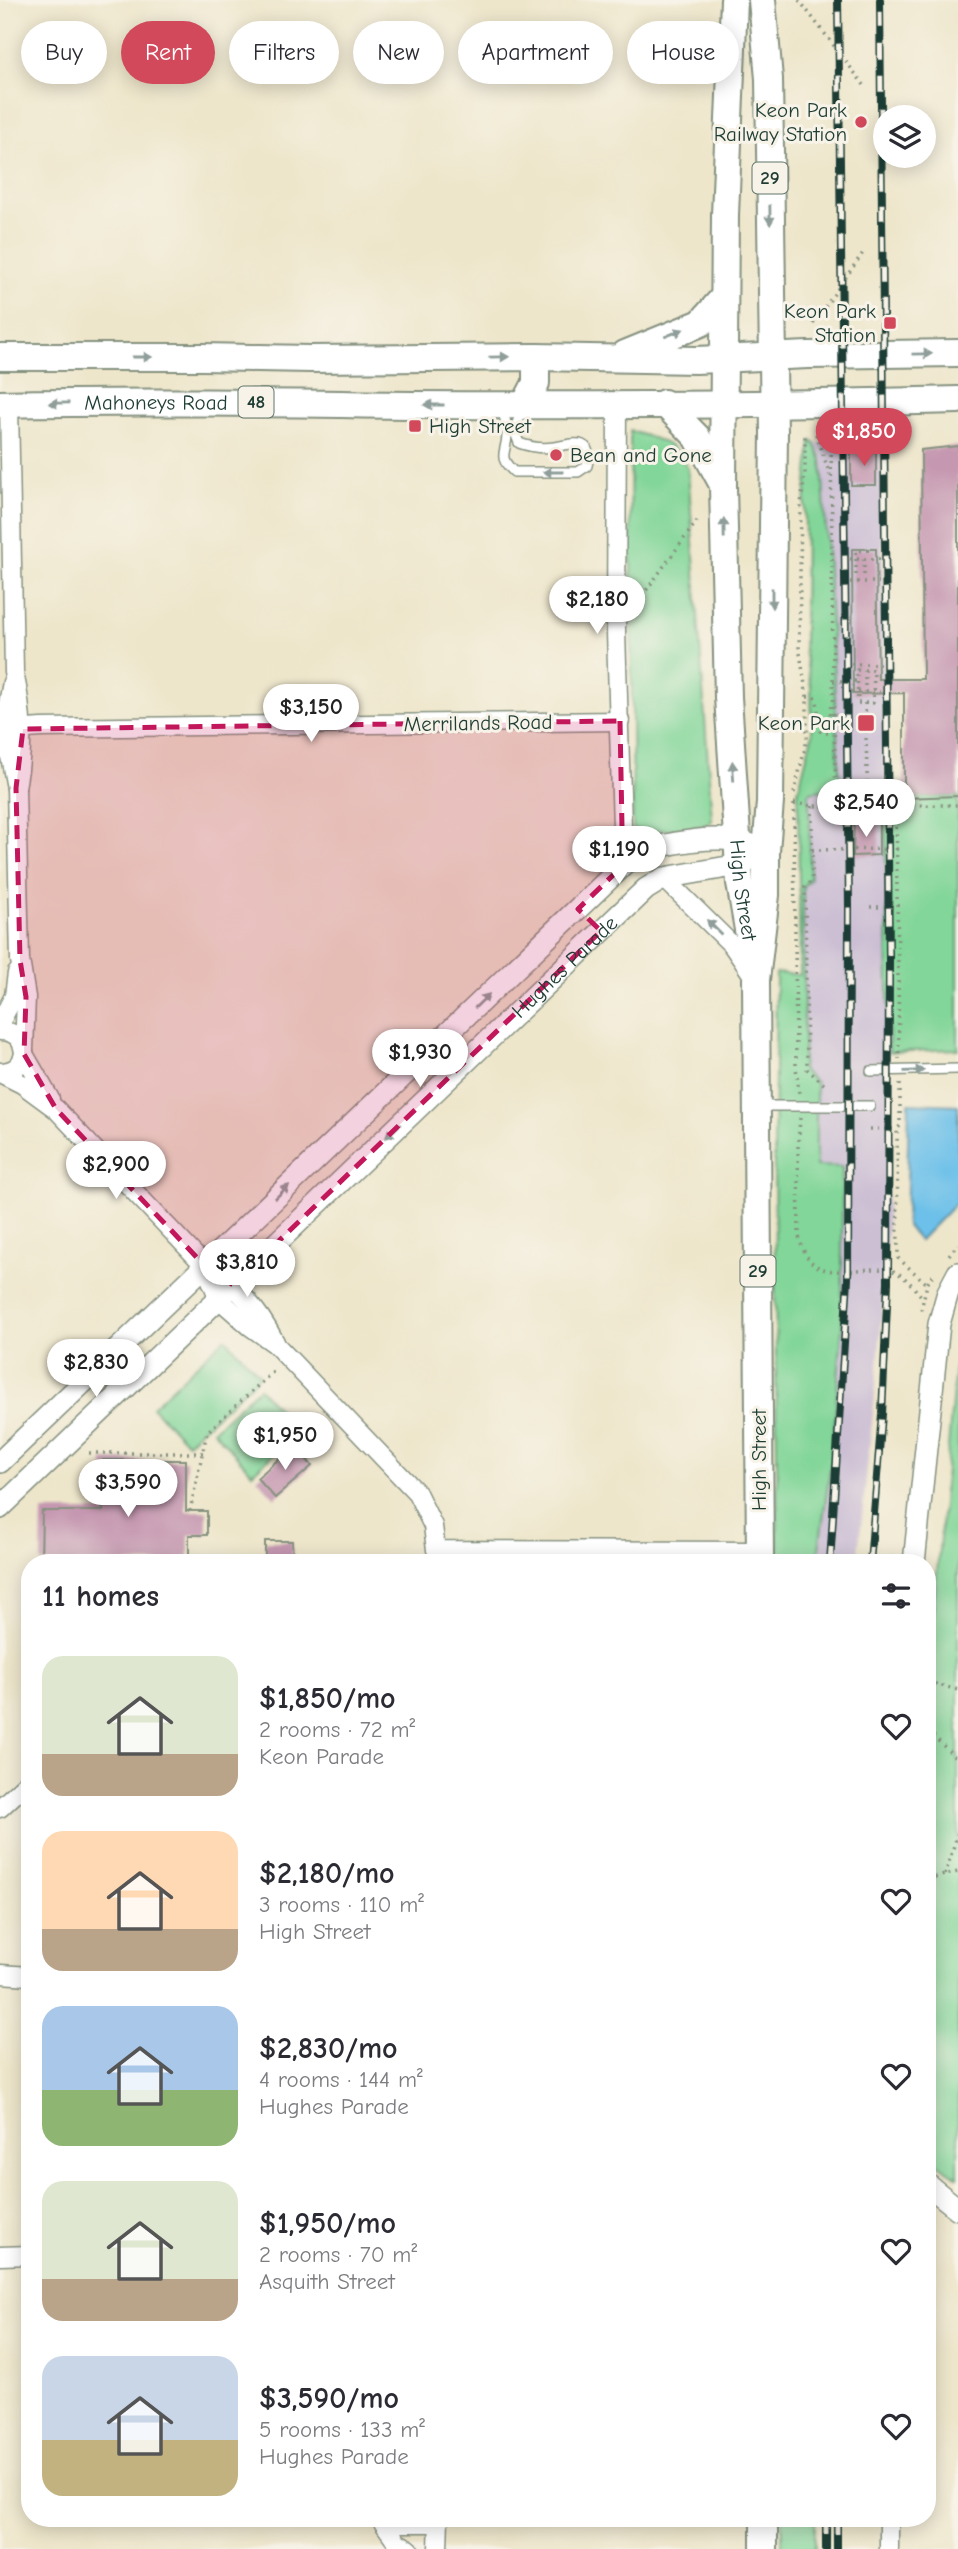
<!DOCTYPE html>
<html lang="en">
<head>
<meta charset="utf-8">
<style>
	:root { --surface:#fff; --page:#f7f7f7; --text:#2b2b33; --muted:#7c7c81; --accent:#d1495b }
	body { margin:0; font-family:"Comic Neue",sans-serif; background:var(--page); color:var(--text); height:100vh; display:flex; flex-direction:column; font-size:26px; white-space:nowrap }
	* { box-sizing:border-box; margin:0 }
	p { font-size:23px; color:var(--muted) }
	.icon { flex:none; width:38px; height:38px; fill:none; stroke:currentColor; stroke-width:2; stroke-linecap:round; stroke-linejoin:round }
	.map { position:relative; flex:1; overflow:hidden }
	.panel { position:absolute; left:21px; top:1554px; width:915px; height:973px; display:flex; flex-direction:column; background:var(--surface); border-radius:28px; box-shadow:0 4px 18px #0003 }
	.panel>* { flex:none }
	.guide { position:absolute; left:21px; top:21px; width:917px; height:63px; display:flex; gap:14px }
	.buttons { position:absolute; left:873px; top:105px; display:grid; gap:14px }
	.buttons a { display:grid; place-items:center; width:63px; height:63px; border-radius:50%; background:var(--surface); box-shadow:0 4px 18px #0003; font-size:35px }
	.price { position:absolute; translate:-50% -60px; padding:0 16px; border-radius:24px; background:#fff; color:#222; font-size:23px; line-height:46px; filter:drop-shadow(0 2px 4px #0008) }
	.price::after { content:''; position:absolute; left:50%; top:42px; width:21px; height:16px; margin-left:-10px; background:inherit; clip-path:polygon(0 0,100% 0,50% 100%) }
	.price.selected { background:var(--accent); color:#fff }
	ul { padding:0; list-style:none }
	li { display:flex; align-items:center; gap:21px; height:175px; padding:0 21px }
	li span { display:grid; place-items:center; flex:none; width:196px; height:140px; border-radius:21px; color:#555 }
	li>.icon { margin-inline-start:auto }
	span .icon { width:84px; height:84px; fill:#fffc; stroke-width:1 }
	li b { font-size:30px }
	h2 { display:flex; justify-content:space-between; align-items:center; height:84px; padding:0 21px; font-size:30px }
	.tag { padding:0 24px; border-radius:32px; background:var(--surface); box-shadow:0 4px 18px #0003; font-size:24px; line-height:63px }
	.tag.selected { background:var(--accent); color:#fff }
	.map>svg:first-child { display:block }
	.industrial { fill:#ccbfd4 }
	.green { fill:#82d699; stroke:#508a66; stroke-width:2 }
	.water { fill:#6cc0e9; stroke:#467e8e; stroke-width:2 }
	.building { fill:#c597b0 }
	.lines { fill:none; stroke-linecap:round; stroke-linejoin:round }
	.service-casing { stroke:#869280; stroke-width:12 }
	.minor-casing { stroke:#869280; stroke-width:21 }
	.tertiary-casing { stroke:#869280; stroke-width:24 }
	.primary-casing { stroke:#869280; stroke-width:30 }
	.path { stroke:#869280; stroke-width:3.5; stroke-dasharray:2 5; stroke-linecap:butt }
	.service { stroke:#fff; stroke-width:9 }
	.minor { stroke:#fff; stroke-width:18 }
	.tertiary { stroke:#fff; stroke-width:21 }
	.primary { stroke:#fff; stroke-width:26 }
	.rail-casing { stroke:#1f3d34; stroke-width:8 }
	.rail { stroke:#f7f3e8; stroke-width:5; stroke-dasharray:16; stroke-linecap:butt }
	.path-bridge { stroke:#869280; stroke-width:3.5; stroke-dasharray:2 5; stroke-linecap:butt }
	.oneway { fill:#8f9e9a }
	.marked { fill:#c2185b; fill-opacity:0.2; stroke:#c2185b; stroke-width:5; stroke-dasharray:14 9; stroke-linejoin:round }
	.poi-dot { fill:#d1495b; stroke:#f7f3e8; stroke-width:2.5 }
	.labels { text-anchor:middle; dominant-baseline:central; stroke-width:6; stroke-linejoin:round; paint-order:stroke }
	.shield { fill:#f7f3e8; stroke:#60746a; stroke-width:2 }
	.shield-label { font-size:19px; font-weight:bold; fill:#1f3d34 }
	.poi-label { font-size:21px; fill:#1f3d34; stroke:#f7f3e8; text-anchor:end }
	.street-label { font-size:21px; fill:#1f3d34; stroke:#f7f3e8 }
</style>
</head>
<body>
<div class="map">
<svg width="958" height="2549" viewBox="0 0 958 2549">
	<rect width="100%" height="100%" fill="#f7f3e8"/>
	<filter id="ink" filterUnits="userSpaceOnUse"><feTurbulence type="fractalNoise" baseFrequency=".0143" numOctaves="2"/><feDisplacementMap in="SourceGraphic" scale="14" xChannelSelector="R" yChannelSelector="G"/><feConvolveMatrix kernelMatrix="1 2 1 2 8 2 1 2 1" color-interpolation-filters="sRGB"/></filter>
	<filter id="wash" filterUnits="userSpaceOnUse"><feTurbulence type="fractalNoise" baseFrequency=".00686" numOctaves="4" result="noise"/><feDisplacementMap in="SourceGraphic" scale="28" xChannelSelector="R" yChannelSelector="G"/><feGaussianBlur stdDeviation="1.57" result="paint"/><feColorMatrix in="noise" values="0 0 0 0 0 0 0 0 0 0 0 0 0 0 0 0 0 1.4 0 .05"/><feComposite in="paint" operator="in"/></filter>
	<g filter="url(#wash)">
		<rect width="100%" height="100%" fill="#eee6cb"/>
		<path class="industrial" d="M815 443 881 446 889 1004 887 1237 878 1366 857 1563H817L832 1454 842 1330V1167L816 1166V1083L802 1070 803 886 810 879 809 791 840 787 822 461Z"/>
		<g class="green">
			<path d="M630 431C656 439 676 442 688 468L712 821 704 826 641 832 633 829Z"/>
			<path d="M811 441 815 443 822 461 840 788 809 792 810 879 803 886 804 1038 802 1070 816 1083V1166L842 1167V1330L832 1454 817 1563H778L774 1162 776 973 800 975 798 791 812 736 811 687 804 650 805 504Z"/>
			<path d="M958 796V1049L889 1052 885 798Z"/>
			<path d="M958 1333V2177L928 2157V1675Z"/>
			<path d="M225 1338 260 1375 187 1443 152 1407Z"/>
			<path d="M259 1388 299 1432 252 1473 213 1430Z"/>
			<rect x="782" y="2518" width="33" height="31"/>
		</g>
		<path class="water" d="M909 1103 958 1105V1201L919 1241 906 1225Z"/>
		<g id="blocks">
			<g class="building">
				<path d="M958 446V796L904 798V693L853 694 852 549H876L878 679H923L921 450Z"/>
				<path d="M876 451V485H851V452Z"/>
				<path d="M854 822H879V855L853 856Z"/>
				<path d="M295 1445 312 1466 275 1498 257 1478Z"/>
				<path d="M103 1460H186V1511H207V1535H189V1563H41L42 1511H103Z"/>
				<path d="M265 1541H292L293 1563H265Z"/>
			</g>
		</g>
	</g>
	<g filter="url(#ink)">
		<use href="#blocks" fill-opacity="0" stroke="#869280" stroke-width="2"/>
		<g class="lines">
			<g class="service-casing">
				<g id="service">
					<path d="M502 407C504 416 508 427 507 436 506 454 497 456 514 472H578L587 466C594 436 572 444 554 447 542 449 530 447 519 443L514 430 523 409"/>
					<path d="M871 1071 958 1069"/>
					<path d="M758 1106H870"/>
				</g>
			</g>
			<g class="minor-casing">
				<g id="minor">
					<path d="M9 404 14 672C23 714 24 746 16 788"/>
					<path d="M617 404 616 632 622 827 636 853"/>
					<path d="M12 682 8 704 10 756 16 788 20 960 26 997 24 1050"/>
					<path d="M0 731 41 728 620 721"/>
					<path d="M664 878 732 945 756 980"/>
					<path d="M0 1023 14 996 17 973"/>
					<path d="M0 1031C15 1031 23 1039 24 1054 21 1066 13 1072 0 1072"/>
					<path d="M24 1054 50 1099"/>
					<path d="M0 1073 22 1084 56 1109 205 1266C239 1288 256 1306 275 1342"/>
					<path d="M205 1266 219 1299 251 1327 275 1344 417 1493 433 1526 436 1550 760 1551"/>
					<path d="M0 1808 30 1780"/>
					<path d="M0 1974 30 1976"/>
					<path d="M0 2256 30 2255"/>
					<path d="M380 2518 397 2542 409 2549"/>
					<path d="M387 2518 401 2523H438"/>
					<path d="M889 2518V2549"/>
					<path d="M438 2549 439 2518"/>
				</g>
			</g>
			<g class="tertiary-casing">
				<g id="tertiary">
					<path d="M0 1462 636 853C666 843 723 832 752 845"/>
					<path id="s1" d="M0 1508 646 889 664 878 739 865 752 858"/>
					<path d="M914 1563 939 1324 948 1292 958 1273"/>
					<path d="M928 2185 958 2209"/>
				</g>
			</g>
			<g class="primary-casing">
				<g id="primary">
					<path id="s2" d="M734 0 725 215 723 486 728 697 740 883 751 947"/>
					<path d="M625 354 701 323 723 298"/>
					<path d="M0 357H203L310 359 536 357 696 360 808 355 958 353"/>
					<path d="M664 403 697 437 721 481"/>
					<path id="s3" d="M0 404C138 401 275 403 413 405 595 406 776 405 958 400"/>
					<path d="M525 404 536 383V357"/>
					<path d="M760 1563 756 980 766 895V851L770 802 774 433 769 79 762 0"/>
					<path d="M764 2518V2549"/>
				</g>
			</g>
			<g class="path">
				<path d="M799 0 864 85"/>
				<path d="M813 324 865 250"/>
				<path d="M831 433 833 681 836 805"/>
				<path d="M816 434 830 475"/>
				<path d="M864 559V575"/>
				<path d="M856 575V551L872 550"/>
				<path d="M850 582H879"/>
				<path d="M634 607 700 517"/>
				<path d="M851 664H880"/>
				<path d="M857 670H874L873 703H858Z"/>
				<path d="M865 670V692"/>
				<path d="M833 681H857"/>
				<path d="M807 697H814L817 700 820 731 823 733H829L831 702"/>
				<path d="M865 703 868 806"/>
				<path d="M794 793 807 740V697L799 647 801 504 805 474V433"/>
				<path d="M794 803 812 806 958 805"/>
				<path d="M794 804 796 1067 799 1093"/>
				<path d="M812 806V881L805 887 807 1069 827 1087"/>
				<path d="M896 806 899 1059"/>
				<path d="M812 850 898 849"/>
				<path d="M870 907H898"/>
				<path d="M900 1084V1126L897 1129 898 1258 926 1283"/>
				<path d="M800 1118 798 1145 799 1236C811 1290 852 1264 889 1270 904 1273 913 1287 922 1297"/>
				<path d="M870 1129H897"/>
				<path d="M949 1255 958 1244"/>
				<path d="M921 1310 927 1284 933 1275"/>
				<path d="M89 1453H204"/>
				<path d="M190 1511 207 1432 275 1370"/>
				<path d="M928 1682 958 1690"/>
				<path d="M928 1731 958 1760"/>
				<path d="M945 1875 958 1832"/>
				<path d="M928 1879 958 1872"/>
			</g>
			<use href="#service" class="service"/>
			<use href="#minor" class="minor"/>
			<use href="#tertiary" class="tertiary"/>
			<use href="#primary" class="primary"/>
			<g class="rail-casing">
				<g id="rail">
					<path d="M830 1563 848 1279 849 907 838 0"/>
					<path d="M870 1563 882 1414 888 1282 889 959 880 0"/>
					<path d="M826 2518V2549"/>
					<path d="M837 2518V2549"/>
				</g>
			</g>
			<use href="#rail" class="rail"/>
			<g class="path-bridge">
				<path d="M850 559H880"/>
				<path d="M851 692H880"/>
			</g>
		</g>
		<defs><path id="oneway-solid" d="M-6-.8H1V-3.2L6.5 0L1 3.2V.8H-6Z" transform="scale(1.75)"/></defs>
		<g class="oneway">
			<use href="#oneway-solid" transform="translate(770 215) rotate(89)"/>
			<use href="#oneway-solid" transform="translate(674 333) rotate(-22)"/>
			<use href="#oneway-solid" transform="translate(922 354) rotate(-1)"/>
			<use href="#oneway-solid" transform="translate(142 357)"/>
			<use href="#oneway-solid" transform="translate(499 357) rotate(-1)"/>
			<use href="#oneway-solid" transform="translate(59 403) rotate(179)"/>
			<use href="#oneway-solid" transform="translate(434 405) rotate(180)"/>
			<use href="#oneway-solid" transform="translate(553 472) rotate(180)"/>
			<use href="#oneway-solid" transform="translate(724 528) rotate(-91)"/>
			<use href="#oneway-solid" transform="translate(772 598) rotate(90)"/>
			<use href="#oneway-solid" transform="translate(733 771) rotate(-94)"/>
			<use href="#oneway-solid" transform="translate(714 927) rotate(-135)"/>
			<use href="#oneway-solid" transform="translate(482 1001) rotate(-44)"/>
			<use href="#oneway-solid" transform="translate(914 1071) rotate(-2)"/>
			<use href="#oneway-solid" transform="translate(393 1131) rotate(136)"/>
			<use href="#oneway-solid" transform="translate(282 1192) rotate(-44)"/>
		</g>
	</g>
	<path class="marked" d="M620 721 622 827 636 853 578 909 601 931 233 1285 205 1266 56 1109 24 1054 26 997 20 960 16 788 23 729Z"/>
	<g class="poi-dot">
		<circle cx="861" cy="122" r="7"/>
		<rect x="883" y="316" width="14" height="14" rx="3.5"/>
		<rect x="408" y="419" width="14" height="14" rx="3.5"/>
		<circle cx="556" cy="455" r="7"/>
		<rect x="857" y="714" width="18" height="18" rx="3.5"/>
	</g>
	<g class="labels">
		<g class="shield">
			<rect x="752.5" y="162.5" width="35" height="31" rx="5"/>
			<rect x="238.5" y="386.5" width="35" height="31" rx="5"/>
			<rect x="740.5" y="1255.5" width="35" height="31" rx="5"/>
		</g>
		<g class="shield-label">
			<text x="770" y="178">29</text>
			<text x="256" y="402">48</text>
			<text x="758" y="1271">29</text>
		</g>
		<g class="poi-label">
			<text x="847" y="110">Keon Park<tspan x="847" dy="24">Railway Station</tspan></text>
			<text x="876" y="311">Keon Park<tspan x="876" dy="24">Station</tspan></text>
			<text x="429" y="426" text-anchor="start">High Street</text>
			<text x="570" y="455" text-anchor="start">Bean and Gone</text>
			<text x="850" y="723">Keon Park</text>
		</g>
		<g class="street-label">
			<text stroke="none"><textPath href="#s3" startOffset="156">Mahoneys Road</textPath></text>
			<text transform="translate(478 723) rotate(-1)">Merrilands Road</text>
			<text stroke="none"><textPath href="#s2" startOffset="891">High Street</textPath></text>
			<text stroke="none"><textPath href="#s1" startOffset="782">Hughes Parade</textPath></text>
			<text transform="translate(759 1460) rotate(-90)">High Street</text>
		</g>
	</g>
</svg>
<div class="buttons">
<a><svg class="icon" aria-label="layers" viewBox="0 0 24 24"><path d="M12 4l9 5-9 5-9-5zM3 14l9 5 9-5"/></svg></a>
</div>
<b class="price selected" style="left:864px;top:468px">$1,850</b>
<b class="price" style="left:597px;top:636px">$2,180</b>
<b class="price" style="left:311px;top:744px">$3,150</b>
<b class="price" style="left:866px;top:839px">$2,540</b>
<b class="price" style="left:619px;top:886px">$1,190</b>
<b class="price" style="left:420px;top:1089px">$1,930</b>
<b class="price" style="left:116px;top:1201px">$2,900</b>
<b class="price" style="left:247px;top:1299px">$3,810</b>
<b class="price" style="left:96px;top:1399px">$2,830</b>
<b class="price" style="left:285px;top:1472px">$1,950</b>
<b class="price" style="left:128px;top:1519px">$3,590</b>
<div class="guide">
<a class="tag">Buy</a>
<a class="tag selected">Rent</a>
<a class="tag">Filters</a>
<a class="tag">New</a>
<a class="tag">Apartment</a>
<a class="tag">House</a>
</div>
<section class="panel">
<h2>11 homes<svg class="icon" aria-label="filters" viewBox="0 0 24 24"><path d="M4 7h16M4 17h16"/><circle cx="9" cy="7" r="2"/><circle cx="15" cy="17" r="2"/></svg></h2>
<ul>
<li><span style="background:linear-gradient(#dfe7d0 70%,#b9a48a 0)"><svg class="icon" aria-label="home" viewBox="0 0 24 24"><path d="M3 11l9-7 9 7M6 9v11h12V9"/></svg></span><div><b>$1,850/mo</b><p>2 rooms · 72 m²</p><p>Keon Parade</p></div><svg class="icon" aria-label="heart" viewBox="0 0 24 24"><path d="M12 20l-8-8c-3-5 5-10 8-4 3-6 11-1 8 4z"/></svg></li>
<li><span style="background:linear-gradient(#ffd9b3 70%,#b9a48a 0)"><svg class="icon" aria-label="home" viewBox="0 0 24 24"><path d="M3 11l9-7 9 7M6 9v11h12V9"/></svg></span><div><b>$2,180/mo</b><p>3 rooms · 110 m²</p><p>High Street</p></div><svg class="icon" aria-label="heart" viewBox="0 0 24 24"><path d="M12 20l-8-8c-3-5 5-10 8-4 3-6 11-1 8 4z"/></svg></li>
<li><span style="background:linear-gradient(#a9c7e8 60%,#8fb573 0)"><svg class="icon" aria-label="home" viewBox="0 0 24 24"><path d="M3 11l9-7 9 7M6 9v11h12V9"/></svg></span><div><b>$2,830/mo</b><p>4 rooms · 144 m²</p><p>Hughes Parade</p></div><svg class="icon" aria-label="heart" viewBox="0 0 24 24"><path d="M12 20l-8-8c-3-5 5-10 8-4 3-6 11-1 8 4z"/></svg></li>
<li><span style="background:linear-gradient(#dfe7d0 70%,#b9a48a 0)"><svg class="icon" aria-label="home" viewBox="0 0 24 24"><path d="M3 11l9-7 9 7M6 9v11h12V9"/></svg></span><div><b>$1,950/mo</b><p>2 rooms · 70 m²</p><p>Asquith Street</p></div><svg class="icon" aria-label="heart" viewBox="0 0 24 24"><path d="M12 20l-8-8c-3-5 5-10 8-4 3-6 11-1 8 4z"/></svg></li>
<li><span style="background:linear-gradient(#c9d6e8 60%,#c2b280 0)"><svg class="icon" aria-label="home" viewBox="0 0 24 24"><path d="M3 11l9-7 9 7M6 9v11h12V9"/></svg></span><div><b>$3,590/mo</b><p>5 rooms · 133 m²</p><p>Hughes Parade</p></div><svg class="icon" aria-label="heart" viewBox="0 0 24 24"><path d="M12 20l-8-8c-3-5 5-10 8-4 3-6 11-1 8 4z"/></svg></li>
</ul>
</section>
</div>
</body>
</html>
